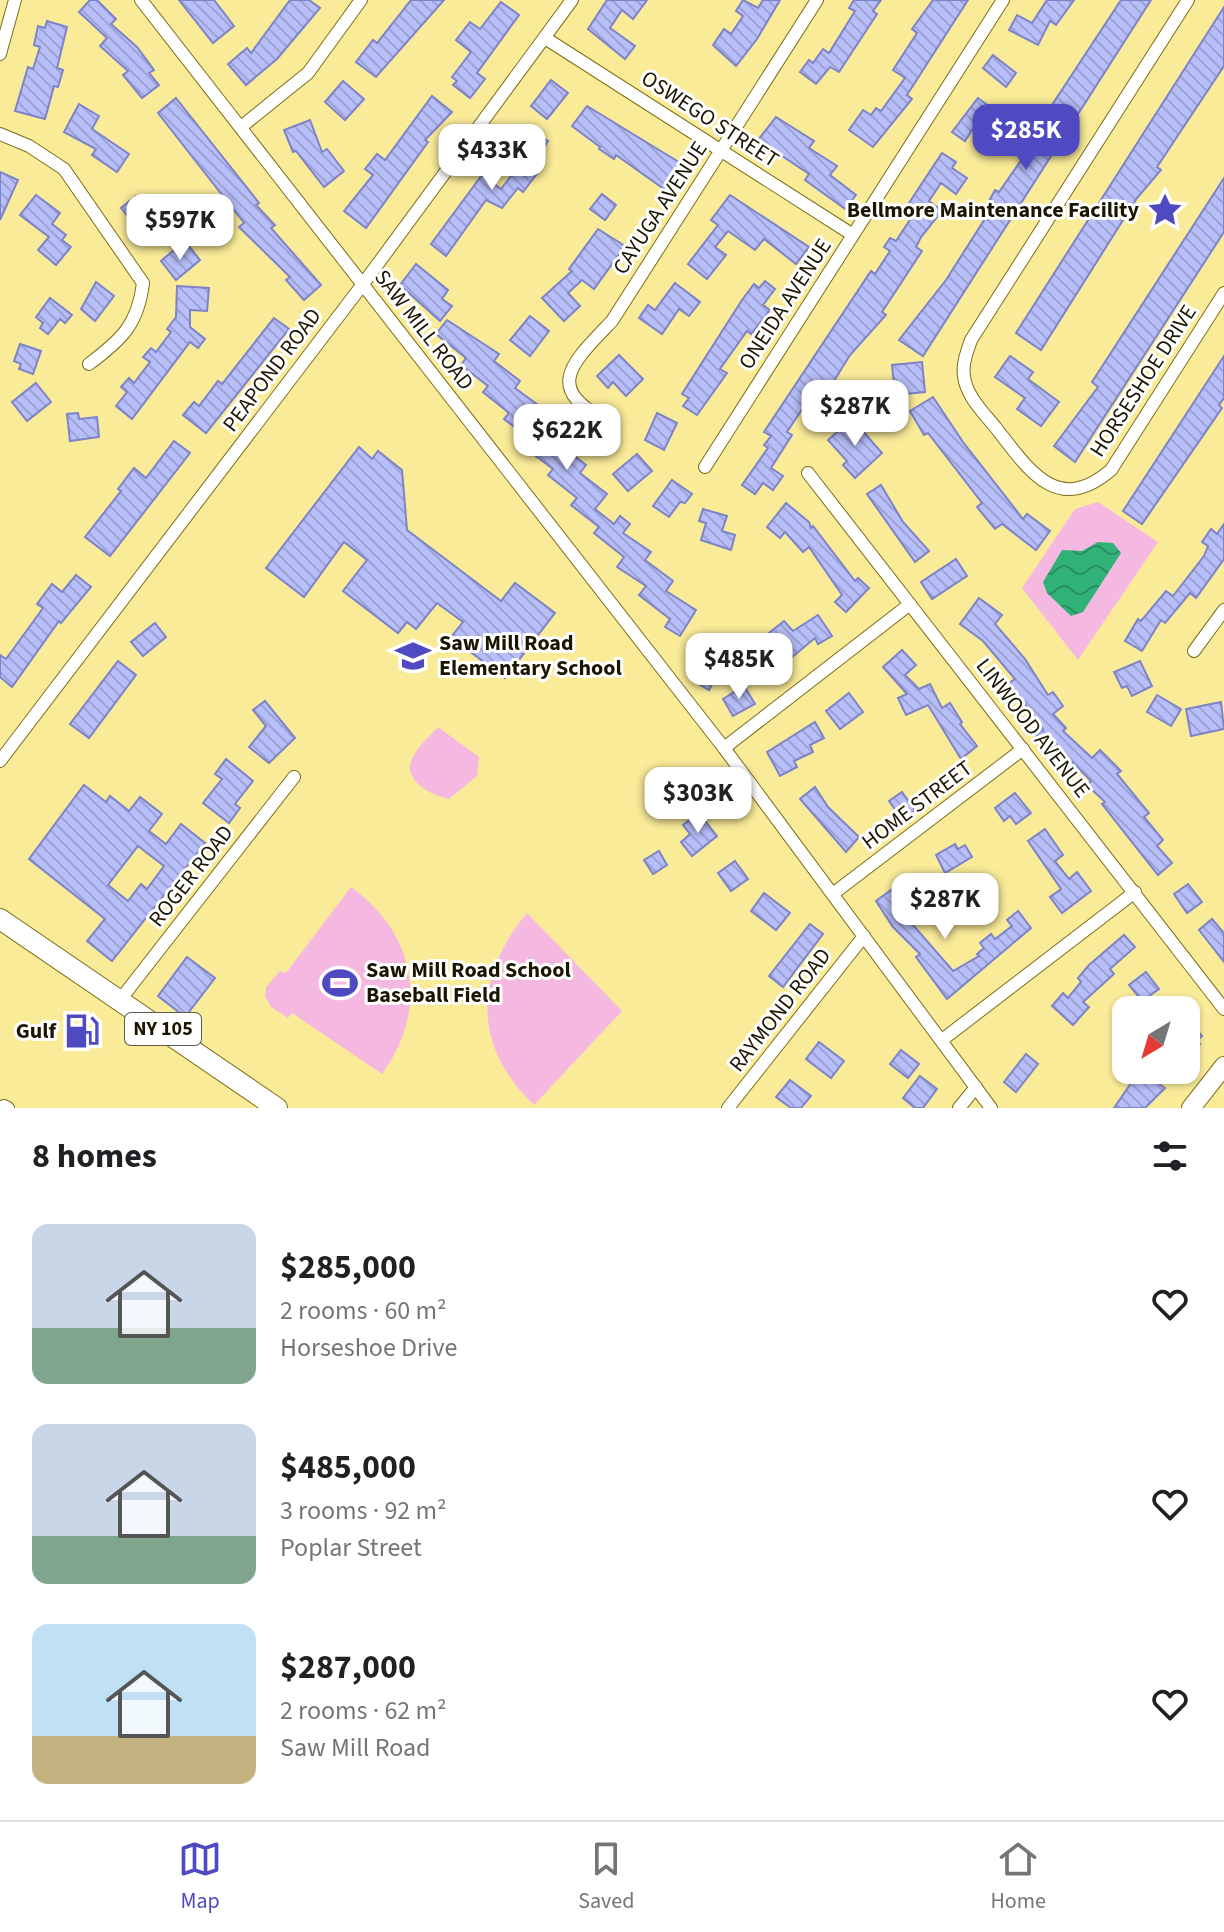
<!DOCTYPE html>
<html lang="en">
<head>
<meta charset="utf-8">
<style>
	:root { --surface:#fff; --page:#f2f2f2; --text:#202124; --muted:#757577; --line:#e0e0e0; --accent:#4f4ac1 }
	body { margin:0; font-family:"Source Sans 3",sans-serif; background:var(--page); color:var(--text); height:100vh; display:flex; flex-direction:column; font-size:30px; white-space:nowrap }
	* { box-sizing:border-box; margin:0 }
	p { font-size:26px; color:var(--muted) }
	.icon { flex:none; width:44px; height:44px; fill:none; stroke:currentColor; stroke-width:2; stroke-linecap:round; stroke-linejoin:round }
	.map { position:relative; height:1108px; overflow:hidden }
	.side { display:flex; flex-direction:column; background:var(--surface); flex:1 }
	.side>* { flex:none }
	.needle { width:52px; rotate:218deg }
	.fabs { position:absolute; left:1112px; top:996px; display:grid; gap:16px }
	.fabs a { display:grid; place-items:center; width:88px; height:88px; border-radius:16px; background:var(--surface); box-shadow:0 2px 6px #0004; font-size:40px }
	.price { position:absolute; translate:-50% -68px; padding:0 18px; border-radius:16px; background:#fff; color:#222; font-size:26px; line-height:52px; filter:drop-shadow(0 2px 4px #0008) }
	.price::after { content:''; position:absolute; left:50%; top:48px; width:24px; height:18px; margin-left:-12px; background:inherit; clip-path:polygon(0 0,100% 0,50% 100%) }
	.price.selected { background:var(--accent); color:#fff }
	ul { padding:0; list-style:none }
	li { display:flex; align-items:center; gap:24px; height:200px; padding:0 32px }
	li span { display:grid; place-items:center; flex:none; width:224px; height:160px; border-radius:16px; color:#555 }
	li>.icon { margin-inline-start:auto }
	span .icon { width:96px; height:96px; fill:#fffc; stroke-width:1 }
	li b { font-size:34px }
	h2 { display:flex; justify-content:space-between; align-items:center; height:96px; padding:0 32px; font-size:34px }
	.tab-bar { display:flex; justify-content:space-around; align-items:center; height:112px; border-top:2px solid var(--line); background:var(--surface); font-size:22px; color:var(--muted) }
	.tab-bar a { display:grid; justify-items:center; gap:4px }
	.tab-bar .selected { color:var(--accent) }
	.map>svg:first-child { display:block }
	.green { fill:#f5b9e1 }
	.water { fill:url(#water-waves) }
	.building { fill:url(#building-back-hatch); stroke:#7d83c8; stroke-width:2; fill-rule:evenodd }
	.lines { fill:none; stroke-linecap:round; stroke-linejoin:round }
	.minor-casing { stroke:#7c6e17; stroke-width:14 }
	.secondary-casing { stroke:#7c6e17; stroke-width:20 }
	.primary-casing { stroke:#7c6e17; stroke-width:22 }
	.minor { stroke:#fff; stroke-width:12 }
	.secondary { stroke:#fff; stroke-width:18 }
	.primary { stroke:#fff; stroke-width:20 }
	.labels { text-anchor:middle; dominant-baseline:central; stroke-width:6; stroke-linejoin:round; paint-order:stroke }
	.shield { fill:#fff; stroke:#5f5c4c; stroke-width:2 }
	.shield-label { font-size:20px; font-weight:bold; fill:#1a1600 }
	.street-label { font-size:22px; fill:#1a1600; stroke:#fff }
	.poi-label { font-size:22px; font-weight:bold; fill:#1a1600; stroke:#fff; text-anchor:end }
</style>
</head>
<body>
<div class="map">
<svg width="1224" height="1108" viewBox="0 0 1224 1108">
	<defs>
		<pattern id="water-waves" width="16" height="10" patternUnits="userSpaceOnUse" patternTransform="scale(2)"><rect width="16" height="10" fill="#30b178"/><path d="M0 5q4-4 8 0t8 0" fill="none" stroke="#288f60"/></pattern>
		<pattern id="building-back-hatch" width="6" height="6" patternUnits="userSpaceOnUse" patternTransform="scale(2)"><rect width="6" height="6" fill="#b7bef9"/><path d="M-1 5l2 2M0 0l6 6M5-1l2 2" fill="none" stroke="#9da3d4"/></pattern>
	</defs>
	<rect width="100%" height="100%" fill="#faeb99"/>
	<g class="green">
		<path d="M1098 502 1158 542 1078 660 1022 588 1075 509Z"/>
		<path d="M438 727 479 757 477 776 449 799C432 796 400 780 413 757 418 746 430 736 438 727Z"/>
		<path d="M351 887C416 934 430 1008 382 1074L292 1013 288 1018 271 1007 265 996 266 987 280 971 286 973Z"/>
		<path d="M527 913 622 1011 534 1105C472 1046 474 976 527 913Z"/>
	</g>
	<path class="water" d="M1098 542 1113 543 1121 553 1083 612 1071 616 1047 593 1043 582 1062 550 1082 551Z"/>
	<g class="building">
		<path d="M90 0H97L116 19 111 24 137 47 154 70 149 73 159 85 142 98 123 75 128 71 100 46 107 38 79 12Z"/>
		<path d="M179 0H214L234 26 213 43Z"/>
		<path d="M290 0H309L320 8 277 59 246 85 228 64 247 48 251 53Z"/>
		<path d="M411 0H444L376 77 356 62 373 40 377 43Z"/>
		<path d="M607 0H647L633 19 622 10 610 28 635 46 625 59 588 29Z"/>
		<path d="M743 0 758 8 763 0H780L757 39 736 66 713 45 724 29 731 34 743 16 736 11Z"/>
		<path d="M854 0H881L873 11 877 14 839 72 830 67 816 84 800 72 809 60 813 63 823 49 829 53 855 11 849 8Z"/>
		<path d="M933 0H968L907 95 912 99 873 147 849 130 863 110 871 115 876 108 881 111 905 78 893 70 917 33 912 29Z"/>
		<path d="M1047 0H1074L1056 25 1050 21 1038 45 1009 30 1017 15 1032 23Z"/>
		<path d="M1121 0H1151L923 356 899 340 946 280 986 217 982 214 995 190 999 192 1027 152 1023 149Z"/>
		<path d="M501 2 519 15 477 73 485 79 470 98 453 85 457 81 452 77 471 52 456 40 470 22 480 29Z"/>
		<path d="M1224 7V66L1157 167 1161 170 1137 198 1041 350 1016 333Z"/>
		<path d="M47 21 67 27 57 68 63 70 58 87 54 86 45 119 15 111 28 67 33 69 40 47 34 45 38 26 45 28Z"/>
		<path d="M993 55 1016 73 1006 87 983 68Z"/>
		<path d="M551 80 568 93 547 119 531 106Z"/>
		<path d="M343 81 364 99 345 120 325 102Z"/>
		<path d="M432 96 452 112 425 140 428 142 366 228 344 211 373 175 365 169 377 154 385 160Z"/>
		<path d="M176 98 259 203 256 205 275 225 271 228 321 285 304 300 286 280 290 277 239 227 244 223 158 113Z"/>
		<path d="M978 98 1002 116 996 123 1012 133 1002 146 992 139 995 134 978 121 965 141 952 132Z"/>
		<path d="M79 104 99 116 92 129 129 154 117 172 92 155 96 149 64 132Z"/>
		<path d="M587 106 682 164 664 189 616 155 614 159 599 149 600 147 572 126Z"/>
		<path d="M776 117 814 141 809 148 837 166 830 175 856 195 845 209 805 180 809 174 758 140Z"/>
		<path d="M310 120 322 152 327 149 344 171 324 187 296 151 293 152 284 130Z"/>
		<path d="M522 125 548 141 532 166 539 171 523 192 518 188 502 208 486 200 446 256 431 244 482 175 501 189 530 151 513 140Z"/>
		<path d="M942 153 956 162 952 168 967 178 956 194 941 183 929 201 942 211 921 237 916 247 922 251 882 312 886 315 850 355 824 397 815 390 787 432 792 435 771 468 783 476 773 490 763 483 755 494 742 485 768 448 764 445 771 436 764 432 871 271 875 274 890 251 884 247 890 238 896 241 915 212 907 206Z"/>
		<path d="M0 172 18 180 0 220Z"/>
		<path d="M1224 178V232L1075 462 1054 446 1098 387 1092 382Z"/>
		<path d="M602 194 616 205 605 220 590 209Z"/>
		<path d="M36 195 60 213 52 224 66 235 62 240 71 247 56 265 38 250 49 237 20 215Z"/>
		<path d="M730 195 809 247 796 264 764 239 755 250 728 231 715 247 726 255 707 279 688 264 718 225 711 220Z"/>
		<path d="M136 196 161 230V234L149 243 121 208Z"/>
		<path d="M598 229 625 246 594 289 582 280 568 293 580 306 564 321 542 298 572 271 569 269Z"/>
		<path d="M188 245 200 260 176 280 161 261 174 250 177 254Z"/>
		<path d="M416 264 448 290 442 299 452 306 440 321 400 285Z"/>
		<path d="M765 281 775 289 763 305 770 310 751 334 747 331 720 369 727 373 697 415 683 406 689 398 682 394 742 300 754 284 759 288Z"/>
		<path d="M96 282 114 296 95 321 81 309Z"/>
		<path d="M675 283 700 302 689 316 679 309 662 334 639 318 648 305 655 310Z"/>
		<path d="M177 286 209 288 207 311 190 310V327L205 339 198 348 190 342 132 419 116 406 127 392 121 387 129 378 134 383 150 362 143 357 151 348 156 352 171 332 167 329 176 317Z"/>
		<path d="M50 298 72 315 65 323 60 319 48 334 40 328 43 323 36 317Z"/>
		<path d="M530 316 549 331 530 356 510 340Z"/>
		<path d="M274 318 289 329 206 433 183 415 194 402 199 406 218 381 222 384Z"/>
		<path d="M447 320 499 354 494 361 520 381 515 388 542 408 535 417 565 439 560 445 586 465 580 473 607 494 595 509 614 524 620 516 630 524 623 533 651 552 645 560 673 581 666 591 696 610 680 636 665 627 670 619 639 595 646 586 617 567 624 557 594 533 599 527 571 505 577 498 548 475 553 469 528 450 534 442 504 419 509 413 483 392 488 386 461 365 466 358 436 334Z"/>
		<path d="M20 344 41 351 33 374 19 369 21 364 14 361Z"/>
		<path d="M619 355 643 379 626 396 613 382 608 388 597 376Z"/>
		<path d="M1010 356 1033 372 1028 379 1059 402 1041 426 1017 409 1025 398 995 377Z"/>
		<path d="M1224 356V398L1219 405 1222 408 1142 524 1123 511Z"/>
		<path d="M922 362 925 392 895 395 892 365Z"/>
		<path d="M36 383 51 402 27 421 12 402Z"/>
		<path d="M933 397 963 442 1023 519 1027 514 1050 531 1036 550 1002 524 995 529 977 507 982 503 928 433 924 435 910 411Z"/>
		<path d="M78 413 79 419 97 417 99 437 70 441 67 414Z"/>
		<path d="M657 413 677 423 664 450 645 440Z"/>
		<path d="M852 419 882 453 855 478 843 465 847 461 828 440Z"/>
		<path d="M174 441 190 453 110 556 85 537 121 491 118 489 134 468 146 478Z"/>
		<path d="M359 447 372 459 378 451 402 470 407 530 501 601 515 583 555 613 505 678 451 637 463 622 437 603 416 629 407 622 398 633 343 591 367 560 344 542 304 597 266 568Z"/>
		<path d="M637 454 652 471 628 491 613 474Z"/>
		<path d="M672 480 692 494 685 503 680 502 669 517 653 506Z"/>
		<path d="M881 485 903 522 929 551 915 562 867 494Z"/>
		<path d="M786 503 809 522 811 528 813 526 855 581 858 578 869 588 846 612 835 602 842 595 809 547 803 552 785 532 780 538 767 527Z"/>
		<path d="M703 509 727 516 722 531 735 535 731 550 701 540 706 523 699 521Z"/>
		<path d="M1224 524V559L1196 598 1190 593 1165 623 1161 620 1142 651 1125 641 1138 619 1141 621 1166 591 1173 596 1204 556 1208 546 1202 542 1211 529 1217 534Z"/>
		<path d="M956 559 967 576 932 599 921 582Z"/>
		<path d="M76 575 91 587 61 623 59 621 12 687 0 677V655L6 659 43 608 37 604 52 584 62 592Z"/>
		<path d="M979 598 1002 615 995 624 1025 659 1048 695 1053 692 1063 706 1053 714 1066 728 1063 731 1092 758 1100 750 1121 771 1117 774 1149 813 1144 817 1163 840 1157 846 1172 863 1158 875 1102 804 1105 802 1087 785 1091 781 1067 757 1061 763 1036 736 1043 729 1020 698 1010 705 1000 689 1015 679 983 641 960 624Z"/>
		<path d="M818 615 832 636 818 644 815 638 786 662 764 637 784 621 793 631Z"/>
		<path d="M155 623 166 637 143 656 131 642Z"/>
		<path d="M902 650 916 665 905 675 919 689 930 684 942 708 950 703 962 722 960 724 977 746 961 759 928 705 906 715 898 698 907 694 883 667Z"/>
		<path d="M704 659 721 668 709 690 692 680Z"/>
		<path d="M118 661 136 675 89 738 70 724Z"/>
		<path d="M1140 661 1152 686 1132 696 1127 686 1122 688 1114 672Z"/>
		<path d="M744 686 755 704 733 716 723 699Z"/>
		<path d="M849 693 863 712 840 729 826 711Z"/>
		<path d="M1157 695 1181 709 1171 726 1147 712Z"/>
		<path d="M265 701 295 738 269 763 249 747 266 726 253 710Z"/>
		<path d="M1221 702 1224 729 1191 736 1186 709Z"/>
		<path d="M815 722 824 738 810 745 813 752 794 761 797 767 780 776 767 752Z"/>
		<path d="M226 759 253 781 235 804 240 808 229 823 203 803 222 779 215 774Z"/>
		<path d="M691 774 711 798 696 809 677 785Z"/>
		<path d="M84 785 106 802 110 796 129 811 140 797 162 814 149 831 166 844 181 824 205 843 112 961 87 941 105 919 29 859ZM138 846 164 866 147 889 141 884 128 901 108 885Z"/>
		<path d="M815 787 828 807 859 837 846 852 800 799Z"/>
		<path d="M902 792 915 810 902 819 889 801Z"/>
		<path d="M1015 793 1031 813 1016 824 1010 816 1004 821 995 808Z"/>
		<path d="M699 813 717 836 692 856 681 842 690 834 683 825Z"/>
		<path d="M1045 829 1063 855 1055 861 1069 879 1077 872 1091 891 1062 913 1050 897 1061 889 1028 841Z"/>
		<path d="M955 844 958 849 965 845 972 857 945 873 936 855Z"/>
		<path d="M659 851 667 865 653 874 644 860Z"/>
		<path d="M735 861 748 879 731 891 718 873Z"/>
		<path d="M910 876 922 891 899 909 953 971 979 956 977 954 984 948 980 943 991 934 995 939 1012 926 1007 920 1018 911 1031 928 947 999 916 957 920 954 893 927 876 901Z"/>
		<path d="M1188 884 1202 902 1187 913 1174 894Z"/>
		<path d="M764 893 790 913 776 930 751 911Z"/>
		<path d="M1212 919 1224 933V962L1199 930Z"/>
		<path d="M810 924 823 934 783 987 769 976Z"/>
		<path d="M1124 935 1135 947 1110 969 1114 974 1083 1002 1089 1007 1073 1025 1052 1006 1063 993 1068 998 1081 982 1078 978 1089 965Z"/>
		<path d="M187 957 215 978 185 1017 158 996Z"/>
		<path d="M1146 972 1159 989 1142 1001 1129 985Z"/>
		<path d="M1186 1017 1202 1036 1197 1040 1200 1044 1186 1056Z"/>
		<path d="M819 1042 844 1061 831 1078 806 1059Z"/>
		<path d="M901 1050 919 1064 908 1078 890 1064Z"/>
		<path d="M1026 1054 1038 1064 1016 1092 1004 1082Z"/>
		<path d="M1140 1070 1165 1088 1145 1108H1114Z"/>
		<path d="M920 1076 937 1089 923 1108H915L903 1098Z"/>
		<path d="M790 1080 811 1096 801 1108H791L776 1097Z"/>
	</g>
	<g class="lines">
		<g class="minor-casing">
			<g id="minor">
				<path d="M141 0 724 748 991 1108"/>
				<path d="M1188 0 971 340C967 352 962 364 964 376 966 396 984 413 996 428 1029 470 1057 516 1111 470L1224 293"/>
				<path d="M545 38 853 235"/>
				<path d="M0 54 15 0"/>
				<path d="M241 127 308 73 361 0"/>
				<path d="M0 134 29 146 64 169 143 283C138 325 121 340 89 364"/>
				<path d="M610 422C541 389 572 363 612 321L817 0"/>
				<path d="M705 467 1003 0"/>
				<path d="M808 473 1224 1009"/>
				<path d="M1194 651 1224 610"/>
				<path d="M724 748 910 604"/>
				<path d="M0 761 363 284 572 0"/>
				<path d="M834 893 1023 749"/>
				<path d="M120 1000 294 777"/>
				<path d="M942 1040 1135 892"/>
				<path d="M4 1106 8 1108"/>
				<path d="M728 1108 864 936"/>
				<path d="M959 1108 976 1087"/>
			</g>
		</g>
		<g class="secondary-casing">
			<path id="secondary" d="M1191 1108 1224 1066"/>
		</g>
		<g class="primary-casing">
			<path id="primary" d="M0 919 277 1108"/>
		</g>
		<use href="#minor" class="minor"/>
		<use href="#secondary" class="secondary"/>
		<use href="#primary" class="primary"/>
	</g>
	<defs>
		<g id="sight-bare" transform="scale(2.76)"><path d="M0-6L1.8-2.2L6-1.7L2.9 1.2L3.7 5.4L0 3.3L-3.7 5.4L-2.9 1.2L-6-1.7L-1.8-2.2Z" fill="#4f4ac1" stroke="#fff" stroke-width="2.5" paint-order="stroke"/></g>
		<g id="school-bare" transform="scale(2.76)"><path d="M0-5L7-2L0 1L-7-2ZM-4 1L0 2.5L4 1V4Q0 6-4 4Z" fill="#4f4ac1" stroke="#fff" stroke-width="2.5" paint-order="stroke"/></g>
		<g id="stadium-bare" transform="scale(2.76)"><path d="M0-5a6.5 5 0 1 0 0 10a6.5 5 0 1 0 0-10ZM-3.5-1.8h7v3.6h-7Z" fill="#4f4ac1" stroke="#fff" stroke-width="2.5" paint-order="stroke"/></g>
		<g id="fuel-bare" transform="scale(2.76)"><path d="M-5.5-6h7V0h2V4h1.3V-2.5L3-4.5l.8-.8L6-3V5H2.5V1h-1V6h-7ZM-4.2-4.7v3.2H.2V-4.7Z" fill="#4f4ac1" stroke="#fff" stroke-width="2.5" paint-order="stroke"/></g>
	</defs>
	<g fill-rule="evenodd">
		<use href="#sight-bare" x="1165" y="210"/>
		<use href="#school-bare" x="413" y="656"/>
		<use href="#stadium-bare" x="340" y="983"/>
		<use href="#fuel-bare" x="82" y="1031"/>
	</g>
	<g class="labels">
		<rect class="shield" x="125" y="1013" width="76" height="32" rx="6"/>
		<g class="shield-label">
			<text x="163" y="1029">NY 105</text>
		</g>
		<g class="street-label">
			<text transform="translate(710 119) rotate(33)">OSWEGO STREET</text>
			<text transform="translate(660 208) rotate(-57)">CAYUGA AVENUE</text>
			<text transform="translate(785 304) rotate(-57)">ONEIDA AVENUE</text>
			<text transform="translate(424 330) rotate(52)">SAW MILL ROAD</text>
			<text transform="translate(272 370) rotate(-53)">PEAPOND ROAD</text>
			<text transform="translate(1143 381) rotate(-57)">HORSESHOE DRIVE</text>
			<text transform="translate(1033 728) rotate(52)">LINWOOD AVENUE</text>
			<text transform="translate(917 805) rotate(-37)">HOME STREET</text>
			<text transform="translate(191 876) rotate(-52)">ROGER ROAD</text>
			<text transform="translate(780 1010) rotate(-52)">RAYMOND ROAD</text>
		</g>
		<g class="poi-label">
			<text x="1139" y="210">Bellmore Maintenance Facility</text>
			<text x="439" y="643" text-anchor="start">Saw Mill Road<tspan x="439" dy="25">Elementary School</tspan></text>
			<text x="366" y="970" text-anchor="start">Saw Mill Road School<tspan x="366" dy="25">Baseball Field</tspan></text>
			<text x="56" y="1031">Gulf</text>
		</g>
	</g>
</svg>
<div class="fabs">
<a><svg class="needle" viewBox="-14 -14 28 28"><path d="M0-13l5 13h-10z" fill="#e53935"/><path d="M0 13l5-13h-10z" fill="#757577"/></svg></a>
</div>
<b class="price selected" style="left:1026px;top:172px">$285K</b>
<b class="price" style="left:492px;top:192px">$433K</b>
<b class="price" style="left:180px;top:262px">$597K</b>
<b class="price" style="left:855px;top:448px">$287K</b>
<b class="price" style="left:567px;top:472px">$622K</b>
<b class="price" style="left:739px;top:701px">$485K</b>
<b class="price" style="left:698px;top:835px">$303K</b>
<b class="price" style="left:945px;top:941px">$287K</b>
</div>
<section class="side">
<h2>8 homes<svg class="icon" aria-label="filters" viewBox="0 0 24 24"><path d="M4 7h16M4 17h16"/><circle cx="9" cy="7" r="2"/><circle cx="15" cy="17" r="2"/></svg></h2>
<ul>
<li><span style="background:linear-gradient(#c9d6e8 65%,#7fa58c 0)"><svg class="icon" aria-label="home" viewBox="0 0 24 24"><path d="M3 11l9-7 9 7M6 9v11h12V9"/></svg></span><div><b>$285,000</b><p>2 rooms · 60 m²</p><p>Horseshoe Drive</p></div><svg class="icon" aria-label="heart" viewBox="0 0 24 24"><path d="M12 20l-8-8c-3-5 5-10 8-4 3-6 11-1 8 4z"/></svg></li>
<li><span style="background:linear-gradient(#c9d6e8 70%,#7fa58c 0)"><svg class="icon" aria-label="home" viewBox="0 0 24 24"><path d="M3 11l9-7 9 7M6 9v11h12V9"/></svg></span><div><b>$485,000</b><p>3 rooms · 92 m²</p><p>Poplar Street</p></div><svg class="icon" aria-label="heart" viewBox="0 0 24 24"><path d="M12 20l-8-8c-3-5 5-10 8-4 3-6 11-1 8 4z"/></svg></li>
<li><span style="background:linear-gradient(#bfe0f5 70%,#c2b280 0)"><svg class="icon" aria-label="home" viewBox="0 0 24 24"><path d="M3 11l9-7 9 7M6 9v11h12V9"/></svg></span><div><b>$287,000</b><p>2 rooms · 62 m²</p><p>Saw Mill Road</p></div><svg class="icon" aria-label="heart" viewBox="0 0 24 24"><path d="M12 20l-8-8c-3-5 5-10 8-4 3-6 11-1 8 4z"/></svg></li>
</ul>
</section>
<nav class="tab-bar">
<a class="selected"><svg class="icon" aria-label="map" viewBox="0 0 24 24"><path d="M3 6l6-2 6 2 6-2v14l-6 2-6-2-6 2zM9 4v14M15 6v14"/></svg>Map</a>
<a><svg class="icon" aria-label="saved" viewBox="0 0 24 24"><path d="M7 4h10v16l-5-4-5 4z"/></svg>Saved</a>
<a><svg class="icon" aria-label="home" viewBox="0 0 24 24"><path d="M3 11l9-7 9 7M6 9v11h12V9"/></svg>Home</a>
</nav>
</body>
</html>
